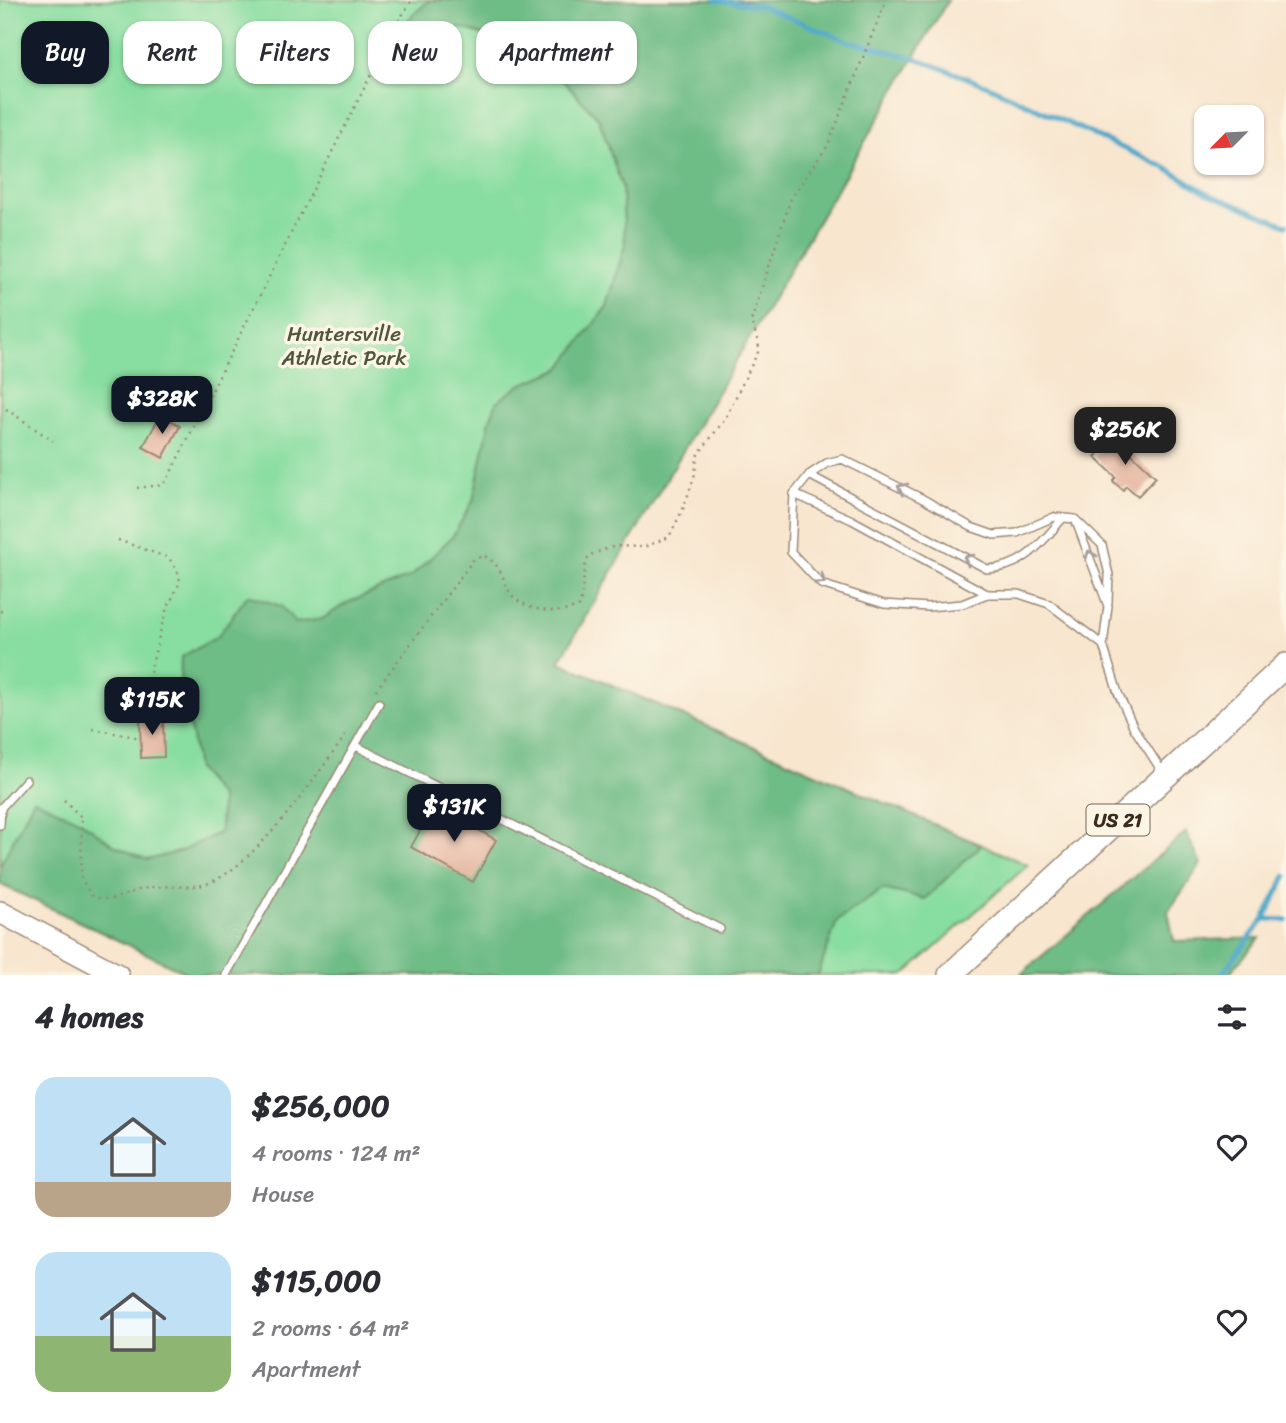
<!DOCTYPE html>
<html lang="en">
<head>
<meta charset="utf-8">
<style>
	:root { --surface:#fff; --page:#f2f2f3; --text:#2b2b33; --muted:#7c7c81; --accent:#111827 }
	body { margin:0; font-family:Sriracha,sans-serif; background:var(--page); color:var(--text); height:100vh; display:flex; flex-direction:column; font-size:26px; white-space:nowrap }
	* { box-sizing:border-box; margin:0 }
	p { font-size:23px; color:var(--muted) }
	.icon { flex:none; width:38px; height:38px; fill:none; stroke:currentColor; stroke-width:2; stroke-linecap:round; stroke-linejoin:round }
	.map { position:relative; height:975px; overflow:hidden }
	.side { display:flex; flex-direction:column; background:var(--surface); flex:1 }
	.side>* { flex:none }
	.top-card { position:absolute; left:21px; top:21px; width:700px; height:63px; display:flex; gap:14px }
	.needle { width:46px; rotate:246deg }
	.tools { position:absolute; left:1194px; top:105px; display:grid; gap:14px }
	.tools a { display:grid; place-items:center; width:70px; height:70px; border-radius:14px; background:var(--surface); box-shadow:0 2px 5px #0004; font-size:35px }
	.price { position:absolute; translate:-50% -60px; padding:0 16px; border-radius:14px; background:var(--accent); color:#fff; font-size:23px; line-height:46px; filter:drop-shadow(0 2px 4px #0008) }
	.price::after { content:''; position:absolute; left:50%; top:42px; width:21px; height:16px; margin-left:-10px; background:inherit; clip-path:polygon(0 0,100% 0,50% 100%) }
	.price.current { background:#222; color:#fff }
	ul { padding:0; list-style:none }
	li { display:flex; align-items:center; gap:21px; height:175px; padding:0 35px }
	li span { display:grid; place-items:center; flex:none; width:196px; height:140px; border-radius:21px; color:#555 }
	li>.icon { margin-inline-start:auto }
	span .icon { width:84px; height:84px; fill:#fffc; stroke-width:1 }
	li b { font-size:30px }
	h2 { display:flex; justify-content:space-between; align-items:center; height:84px; padding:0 35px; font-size:30px }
	.pill { padding:0 24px; border-radius:21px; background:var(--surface); box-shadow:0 2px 5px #0004; font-size:24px; line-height:63px }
	.pill.current { background:var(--accent); color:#fff }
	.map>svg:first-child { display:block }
	.green { fill:#88dda0; stroke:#62845f; stroke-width:2 }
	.forest { fill:#6ebc86; stroke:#547352; stroke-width:2 }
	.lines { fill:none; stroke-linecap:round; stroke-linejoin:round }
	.stream { stroke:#4ba7c9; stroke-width:5 }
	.building { fill:#e3b19b }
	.lane-casing { stroke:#9a8876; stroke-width:10 }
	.secondary-casing { stroke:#9a8876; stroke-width:24 }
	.primary-casing { stroke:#9a8876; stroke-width:26 }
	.path { stroke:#9a8876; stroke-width:2.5; stroke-dasharray:2 5; stroke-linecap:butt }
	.lane { stroke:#fff; stroke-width:7 }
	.secondary { stroke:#fff; stroke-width:21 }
	.primary { stroke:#fff; stroke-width:23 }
	.oneway { stroke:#a79f9a }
	.labels { text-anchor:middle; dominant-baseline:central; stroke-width:7; stroke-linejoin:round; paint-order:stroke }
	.shield { fill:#fcf5e5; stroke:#75675a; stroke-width:2 }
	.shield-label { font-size:19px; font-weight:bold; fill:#3b2a1e }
	.park-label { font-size:21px; fill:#4e573e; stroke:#fcf5e5 }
</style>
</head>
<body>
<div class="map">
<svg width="1286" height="975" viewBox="0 0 1286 975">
	<rect width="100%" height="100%" fill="#fcf5e5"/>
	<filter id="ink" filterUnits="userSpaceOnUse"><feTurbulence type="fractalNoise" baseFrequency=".0143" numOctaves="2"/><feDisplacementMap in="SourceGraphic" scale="14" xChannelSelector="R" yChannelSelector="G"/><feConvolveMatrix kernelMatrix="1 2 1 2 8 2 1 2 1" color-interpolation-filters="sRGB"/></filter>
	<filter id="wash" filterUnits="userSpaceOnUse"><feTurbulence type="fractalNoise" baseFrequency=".00686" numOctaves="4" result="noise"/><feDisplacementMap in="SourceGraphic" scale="28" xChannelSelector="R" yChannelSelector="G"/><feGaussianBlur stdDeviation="1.57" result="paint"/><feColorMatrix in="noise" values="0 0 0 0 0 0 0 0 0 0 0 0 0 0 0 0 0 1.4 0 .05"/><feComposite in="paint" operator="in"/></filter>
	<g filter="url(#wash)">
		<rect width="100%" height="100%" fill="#f8e6cf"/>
		<path class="green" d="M0 0H948L559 662 1028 865 904 975H191L0 884Z"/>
		<g class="forest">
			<path d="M430 0H948L559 662 981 845 925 899 883 889 837 921 818 975H191L0 884V866L34 799 79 820 115 846 147 860 182 851 220 832 221 798 197 769 192 736 180 696 181 657 217 637 248 595 281 606 296 623 322 619 347 603 412 576 453 536 473 501 490 419 497 402 520 385 560 369 607 306 625 245 622 187 599 119 554 71 512 44 459 27 428 42 403 63 395 62 388 53C397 30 411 15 430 0Z"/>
			<path d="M1186 832 1201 864 1168 912 1174 941 1260 938 1228 975H1020Z"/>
		</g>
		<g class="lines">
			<g class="stream">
				<path d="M716 0 761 6 845 40 915 58 988 86 1166 168 1209 194 1286 225"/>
				<path d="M1264 919 1286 920"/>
				<path d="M1221 975 1264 919 1286 876"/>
			</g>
		</g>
		<g id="blocks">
			<g class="building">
				<path d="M161 414 180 426 163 458 143 447Z"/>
				<path d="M1114 437 1156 477 1138 496 1126 486 1123 490 1113 481 1116 477 1095 457Z"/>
				<path d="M140 717H163L164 757 141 758Z"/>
				<path d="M434 805 496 840 473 882 411 847Z"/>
			</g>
		</g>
	</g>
	<g filter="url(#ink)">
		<use href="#blocks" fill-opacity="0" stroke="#9a8876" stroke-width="2"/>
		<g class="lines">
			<g class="lane-casing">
				<g id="lane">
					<path d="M809 475 987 569C1024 568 1041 543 1063 518"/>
					<path d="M794 494 852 520 987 594"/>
					<path d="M1077 521 1102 545 1109 575 1108 602"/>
					<path d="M1103 645 1049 604 1019 594H987L962 604 928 607 884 604 821 584 791 552 794 494 809 475 827 463 842 459 923 499 971 527 994 535 1017 533 1054 517 1075 519 1108 606 1103 645 1118 693 1134 728 1163 773"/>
					<path d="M356 746 720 929"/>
					<path d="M0 809 26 780"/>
					<path d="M0 825 1 808"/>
					<path d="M226 975 379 703"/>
				</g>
			</g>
			<g class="secondary-casing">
				<path id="secondary" d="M0 912 118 975"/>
			</g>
			<g class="primary-casing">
				<path id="primary" d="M950 975 1286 665"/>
			</g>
			<g class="path">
				<path d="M6 409 53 441"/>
				<path d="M137 488 161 485 167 480 396 25 412 0"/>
				<path d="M118 540 169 558 179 574 180 582 165 613 140 712 144 717"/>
				<path d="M0 611 4 612"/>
				<path d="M376 690 474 559 484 556C516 572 491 602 548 611 560 612 568 611 580 606L586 562 590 555 615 546 644 547 669 537 684 507 695 474 697 456 725 419 758 352 759 342 751 322 791 198 828 145 886 0"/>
				<path d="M93 729 141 738"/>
				<path d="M64 800 82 818 81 878 91 895C111 905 123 894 142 889 163 883 185 890 206 884 253 869 318 774 347 733"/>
			</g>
			<use href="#lane" class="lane"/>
			<use href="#secondary" class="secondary"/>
			<use href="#primary" class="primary"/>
		</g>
		<defs><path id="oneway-chevron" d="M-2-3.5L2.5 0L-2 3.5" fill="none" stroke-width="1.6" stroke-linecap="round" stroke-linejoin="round" transform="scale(1.75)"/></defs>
		<g class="oneway">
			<use href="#oneway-chevron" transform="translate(902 488) rotate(-154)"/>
			<use href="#oneway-chevron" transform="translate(1090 555) rotate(-111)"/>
			<use href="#oneway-chevron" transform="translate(968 559) rotate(-152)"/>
			<use href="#oneway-chevron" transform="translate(821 580) rotate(35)"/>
		</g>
	</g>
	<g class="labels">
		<rect class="shield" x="1086.5" y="804.5" width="63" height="31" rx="5"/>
		<g class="shield-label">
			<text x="1118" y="820">US 21</text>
		</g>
		<g class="park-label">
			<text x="344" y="334">Huntersville<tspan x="344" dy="24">Athletic Park</tspan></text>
		</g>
	</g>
</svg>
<div class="tools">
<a><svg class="needle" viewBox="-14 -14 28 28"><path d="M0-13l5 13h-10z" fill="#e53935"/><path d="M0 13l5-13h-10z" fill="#7c7c81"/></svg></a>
</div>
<b class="price" style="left:162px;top:436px">$328K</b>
<b class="price current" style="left:1125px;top:467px">$256K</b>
<b class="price" style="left:152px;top:737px">$115K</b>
<b class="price" style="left:454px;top:844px">$131K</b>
<div class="top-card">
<a class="pill current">Buy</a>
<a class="pill">Rent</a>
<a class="pill">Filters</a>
<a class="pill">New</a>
<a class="pill">Apartment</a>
</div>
</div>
<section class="side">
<h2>4 homes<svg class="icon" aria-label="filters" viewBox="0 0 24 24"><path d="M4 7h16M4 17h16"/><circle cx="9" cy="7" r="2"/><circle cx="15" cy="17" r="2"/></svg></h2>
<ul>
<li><span style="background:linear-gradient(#bfe0f5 75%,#b9a48a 0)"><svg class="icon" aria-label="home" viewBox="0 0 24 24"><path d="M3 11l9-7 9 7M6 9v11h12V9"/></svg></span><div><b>$256,000</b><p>4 rooms · 124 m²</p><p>House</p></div><svg class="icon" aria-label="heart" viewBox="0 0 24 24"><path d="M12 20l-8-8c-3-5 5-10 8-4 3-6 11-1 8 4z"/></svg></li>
<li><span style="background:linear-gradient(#bfe0f5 60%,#8fb573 0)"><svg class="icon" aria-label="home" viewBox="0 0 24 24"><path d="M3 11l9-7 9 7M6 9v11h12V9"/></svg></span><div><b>$115,000</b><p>2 rooms · 64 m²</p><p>Apartment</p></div><svg class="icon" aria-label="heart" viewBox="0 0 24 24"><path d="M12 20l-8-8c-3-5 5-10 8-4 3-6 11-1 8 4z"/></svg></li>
</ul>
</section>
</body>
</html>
